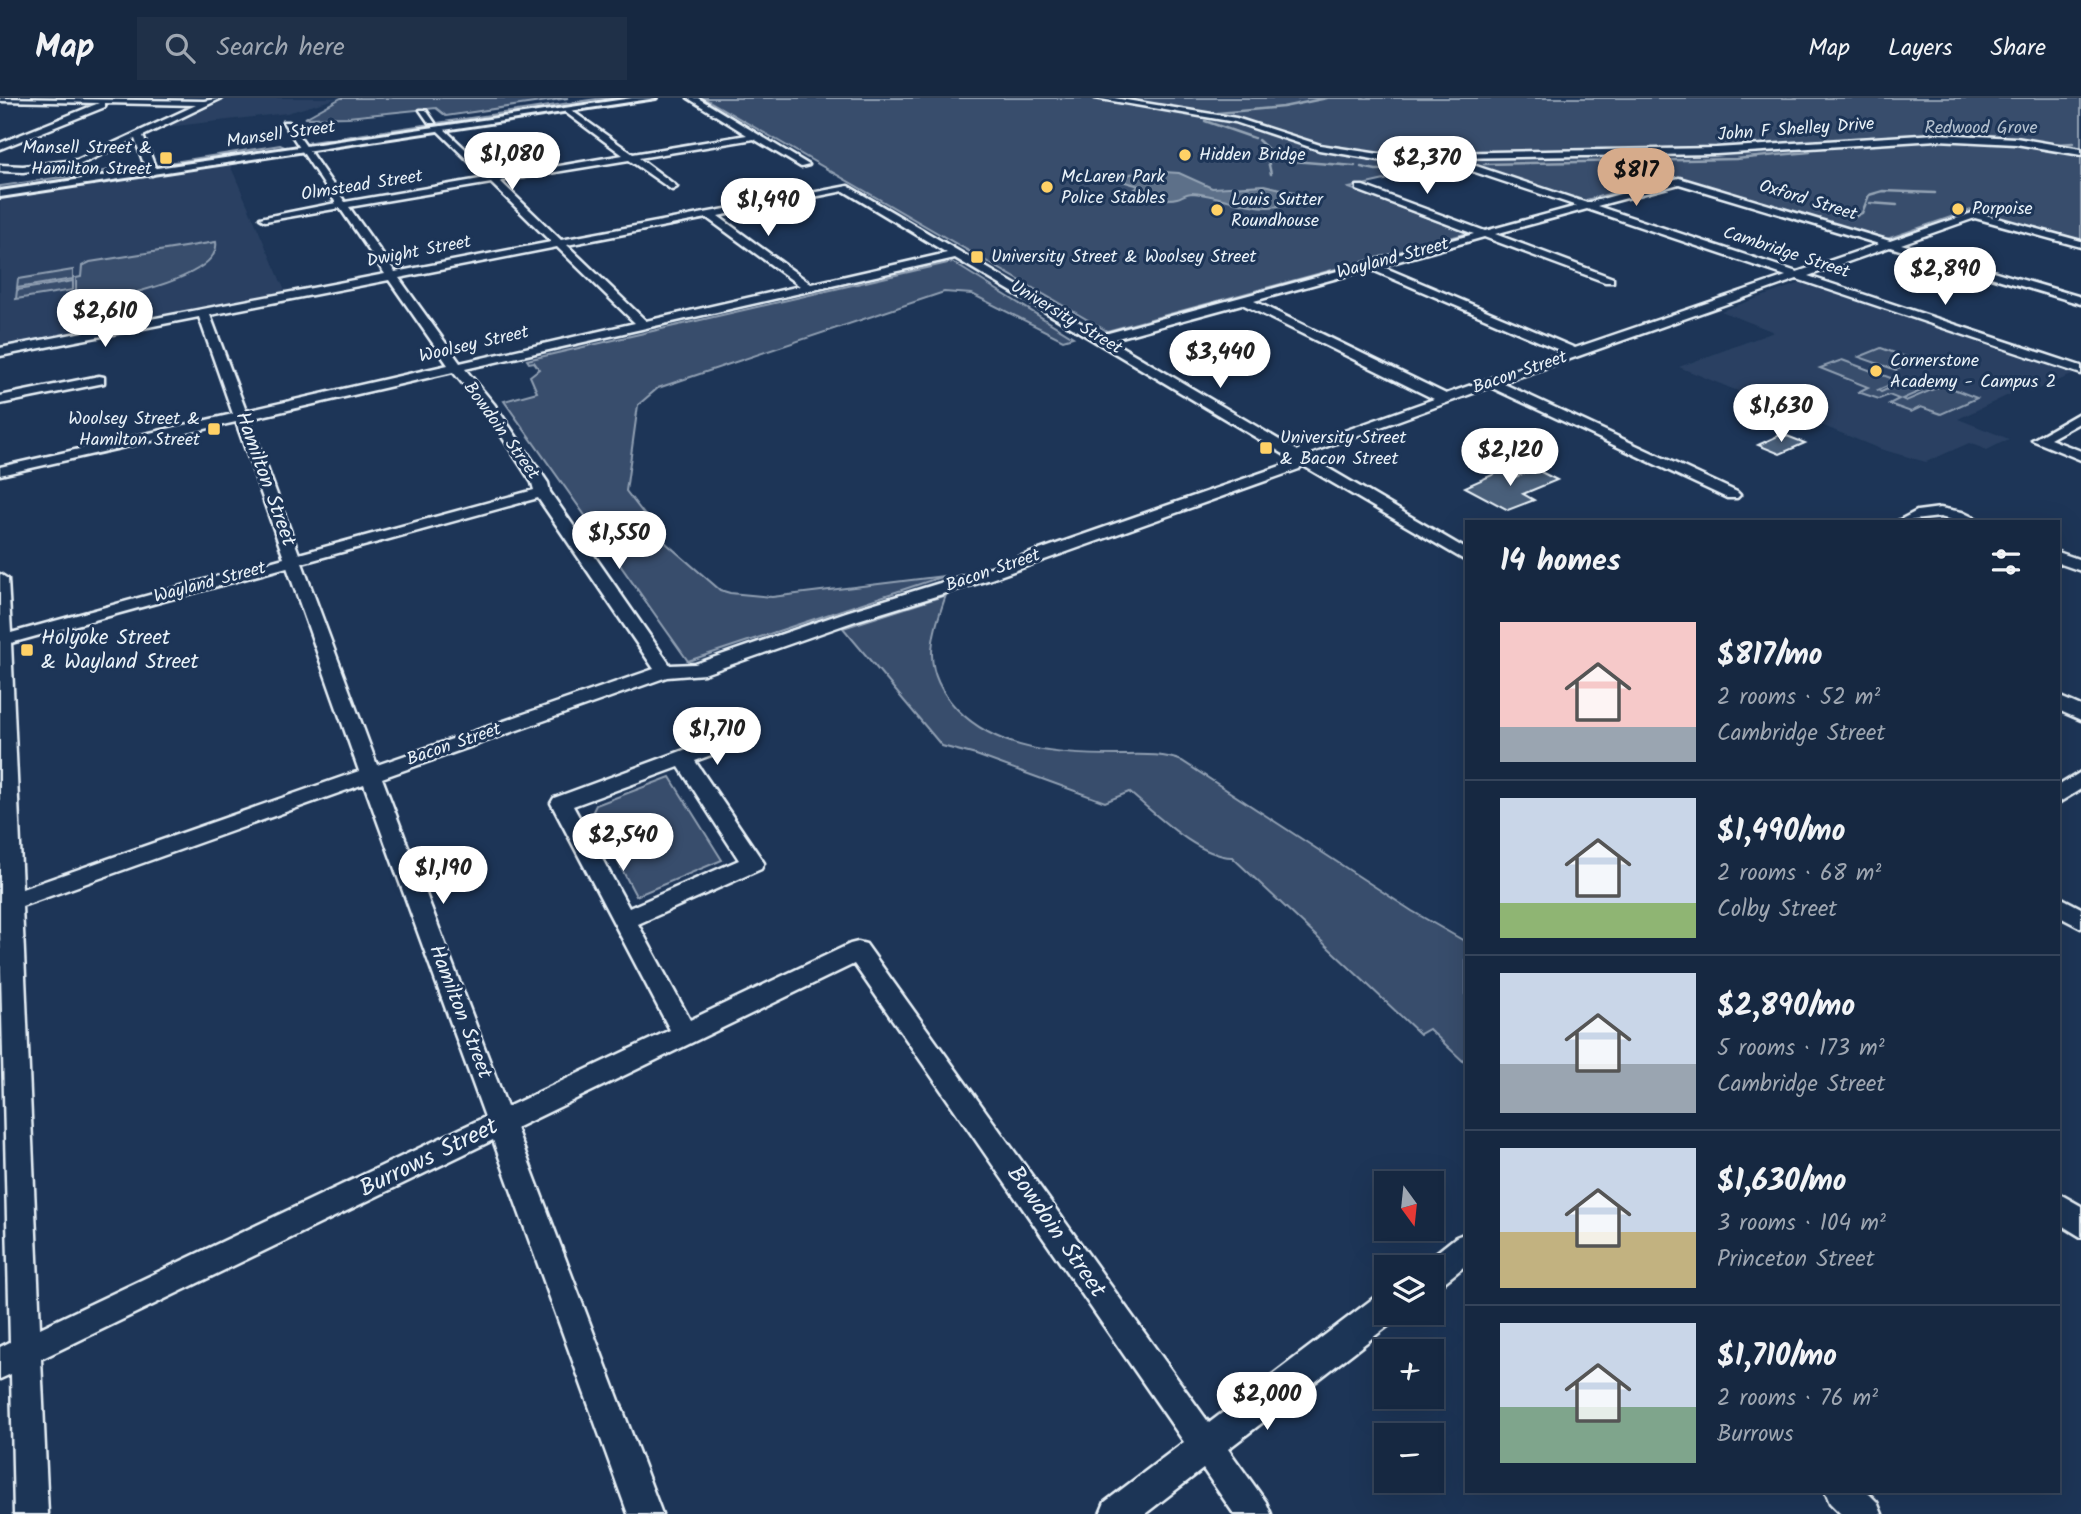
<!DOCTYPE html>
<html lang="en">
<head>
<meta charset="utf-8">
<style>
	:root { --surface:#162841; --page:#1f3048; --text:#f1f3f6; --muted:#9ea6b1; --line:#35445a; --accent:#d6ab8b }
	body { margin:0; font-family:Kalam,sans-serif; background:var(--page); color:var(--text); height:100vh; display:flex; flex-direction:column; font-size:26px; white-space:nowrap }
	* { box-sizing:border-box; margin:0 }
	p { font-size:23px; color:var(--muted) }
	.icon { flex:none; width:38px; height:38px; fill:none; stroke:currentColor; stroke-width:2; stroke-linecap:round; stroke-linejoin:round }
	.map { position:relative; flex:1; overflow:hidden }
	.sheet { position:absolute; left:1465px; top:422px; width:595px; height:973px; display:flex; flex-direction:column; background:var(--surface); border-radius:0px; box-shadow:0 7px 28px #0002,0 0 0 2px var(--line) }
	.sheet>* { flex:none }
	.needle { width:46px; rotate:165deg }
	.fabs { position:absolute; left:1374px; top:1073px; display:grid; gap:14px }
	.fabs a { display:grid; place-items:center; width:70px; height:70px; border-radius:0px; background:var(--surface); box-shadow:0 7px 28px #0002,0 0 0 2px var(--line); font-size:35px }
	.price { position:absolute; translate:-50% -60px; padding:0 16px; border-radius:24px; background:#fff; color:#222; font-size:23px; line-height:46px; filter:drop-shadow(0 2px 4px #0008) }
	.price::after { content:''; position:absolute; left:50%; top:42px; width:21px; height:16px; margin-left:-10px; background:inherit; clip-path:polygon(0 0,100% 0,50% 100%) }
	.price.selected { background:var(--accent); color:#111 }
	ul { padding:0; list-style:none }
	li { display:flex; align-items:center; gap:21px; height:175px; padding:0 35px }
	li+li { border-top:2px solid var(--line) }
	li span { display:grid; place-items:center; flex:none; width:196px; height:140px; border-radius:0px; color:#555 }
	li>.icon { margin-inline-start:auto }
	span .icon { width:84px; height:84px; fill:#fffc; stroke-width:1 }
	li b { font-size:30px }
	h2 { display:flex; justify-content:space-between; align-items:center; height:84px; padding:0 35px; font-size:30px }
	header { display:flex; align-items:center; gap:42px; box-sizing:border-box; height:98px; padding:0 35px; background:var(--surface); border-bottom:2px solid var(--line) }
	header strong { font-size:33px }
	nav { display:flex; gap:38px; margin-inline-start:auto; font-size:24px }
	.search { width:490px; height:63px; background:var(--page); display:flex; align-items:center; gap:18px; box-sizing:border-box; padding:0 24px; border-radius:0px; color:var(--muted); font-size:26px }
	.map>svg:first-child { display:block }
	.built { fill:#2a4162 }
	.green { fill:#374d6c; stroke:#909fb2; stroke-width:2 }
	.water { fill:#5d7089; stroke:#95a4b5; stroke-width:2 }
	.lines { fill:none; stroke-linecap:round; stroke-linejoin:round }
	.stream-far1 { stroke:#95a4b5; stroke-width:2.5 }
	.stream { stroke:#95a4b5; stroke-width:3.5 }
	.building { fill:#495e7a; stroke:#e8f1f8; stroke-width:2 }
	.minor-casing { stroke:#e8f1f8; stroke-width:5 }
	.tertiary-casing { stroke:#e8f1f8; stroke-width:6 }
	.minor { fill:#1d3557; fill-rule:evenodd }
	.tertiary { fill:#1d3557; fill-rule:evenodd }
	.poi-dot { fill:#ffd166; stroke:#1d3557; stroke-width:2.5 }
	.labels { text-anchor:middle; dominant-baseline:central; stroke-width:6; stroke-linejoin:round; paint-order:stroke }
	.far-park-label { font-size:18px; fill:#b3c0ce; stroke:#1d3557 }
	.far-street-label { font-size:18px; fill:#e8f1f8; stroke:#1d3557 }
	.far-poi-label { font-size:18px; fill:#e8f1f8; stroke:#1d3557; text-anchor:start }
	.street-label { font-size:21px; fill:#e8f1f8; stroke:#1d3557 }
	.poi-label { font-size:21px; fill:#e8f1f8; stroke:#1d3557; text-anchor:start }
	.near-street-label { font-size:24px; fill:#e8f1f8; stroke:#1d3557 }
</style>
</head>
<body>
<header>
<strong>Map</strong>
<div class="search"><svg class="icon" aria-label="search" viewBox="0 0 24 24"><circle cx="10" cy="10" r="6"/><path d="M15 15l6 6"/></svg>Search here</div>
<nav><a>Map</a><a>Layers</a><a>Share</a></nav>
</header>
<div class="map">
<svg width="2081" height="1416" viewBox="0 0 2081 1416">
	<rect width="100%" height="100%" fill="#1d3557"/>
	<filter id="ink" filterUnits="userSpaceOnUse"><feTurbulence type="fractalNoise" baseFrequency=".0143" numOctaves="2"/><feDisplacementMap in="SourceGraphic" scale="14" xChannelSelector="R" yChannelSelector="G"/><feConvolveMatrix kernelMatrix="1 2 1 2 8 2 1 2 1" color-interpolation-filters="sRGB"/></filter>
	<g filter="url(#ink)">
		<g class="built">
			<path d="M229 0H338L287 15 167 29Z"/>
			<path d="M230 67 285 193 0 249V100Z"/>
			<path d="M1801 185 2074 276 2031 294 2021 291 1958 321 2009 341 1987 352 1969 345 1926 364 1880 351 1679 269 1774 234 1721 213Z"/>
		</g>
		<g class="green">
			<path d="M341 0H568L446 18 436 10 348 19 305 20Z"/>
			<path d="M603 0H639L317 47 311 44Z"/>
			<path d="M704 0H2081V142L1971 112 1887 141 1674 79 1582 103 1459 62 1439 67 1447 68 1349 90 1468 135 1107 233Z"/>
			<path d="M280 47 287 50 165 69 162 66Z"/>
			<path d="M130 69 136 72 0 94V88Z"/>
			<path d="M216 144C222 179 114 200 89 205L88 193 76 195V180L81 179 82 168 90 164Z"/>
			<path d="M952 164 1073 239 1063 242 972 196 944 194 658 290 638 307 626 393 667 446 720 492 730 495 772 499 944 478 688 563 504 303 537 294 530 278 539 271 534 264 529 265 527 262Z"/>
			<path d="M73 172V181L17 190 18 181Z"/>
			<path d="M73 183V192L16 201 17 192Z"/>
			<path d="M1881 250 1917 263 1896 272 1859 259Z"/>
			<path d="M1842 262 1899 283 1878 292 1881 294 1903 284 1923 292 1902 301 1906 303 1943 287 1977 300 1941 316 1921 309 1911 314 1889 306 1899 301 1889 297 1879 301 1858 294 1868 289 1820 270Z"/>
			<path d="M946 497C930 543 921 573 957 611 999 654 1061 657 1118 657 1139 657 1161 655 1182 663L1412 813 1466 844V966L1429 931 1420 936 1232 759C1197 758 1156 716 1129 694L1105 704 976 657 942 648 843 530Z"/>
			<path d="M670 679 722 762 636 798 592 715 596 707Z"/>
		</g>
		<path class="water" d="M1149 73 1179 75 1212 90 1264 87 1294 94 1297 99C1273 123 1220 96 1192 95 1185 95 1182 99 1177 100 1163 104 1147 97 1135 91L1139 88 1122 83 1130 76Z"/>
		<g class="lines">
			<g class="stream-far1">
				<path d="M1218 15 1283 9 1327 0"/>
				<path d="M1205 23 1254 40"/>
				<path d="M1258 42 1271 54 1267 58 1271 76"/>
				<path d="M2057 46 2073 45"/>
				<path d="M1267 61 1355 68"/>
				<path d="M1484 66 1736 61 1810 54"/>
				<path d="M1361 69 1376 72 1438 70"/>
				<path d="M1870 105 1897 107"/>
				<path d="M1854 119 1862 115 1869 97 1883 93 1935 95"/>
			</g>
			<path class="stream" d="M1851 120 1857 117"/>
		</g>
		<g class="building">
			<path d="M1782 336 1805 345 1780 356 1758 347Z"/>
			<path d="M1535 371 1557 382 1523 396 1534 402 1508 412 1465 389 1501 373 1513 380Z"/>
		</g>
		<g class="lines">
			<g class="minor-casing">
				<g id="minor">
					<path d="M0 0 204 3 222 0 143 38 157 74 152 77 147 74 135 41 79 67 23 74 0 73V67L23 68 77 62 196 7 105 5V9L0 51V45L99 5 0 3Z"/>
					<path d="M688 0H698L809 67 801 69 754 41 639 60 675 87 677 89 672 92 629 62 500 83 561 142 848 88 1101 237 1474 136 1357 92V88H1363L1485 133 1577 108 1445 64 1444 61 1379 62 1319 52 1235 24 1095 0H1114L1236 20 1320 47 1379 56 1716 50 1937 36 2016 40 2081 51V57L2016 46 1937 42 1716 56 1452 60 1587 105 1679 80 1890 143 1975 114 2081 143V149L1975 120 1901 146 2081 199V206L1890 149 1808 178 2081 268V276L1797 181 1502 285 1737 394 1740 397 1737 400H1727L1490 289 1312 354 1309 359 1466 451V463L1302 367 1299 371 991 481 858 522 704 576 667 579 382 680 507 1009 670 932 551 705 554 700 730 635H744L747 640 744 645 695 663 764 765 761 771 638 826 690 922 850 846 858 844 866 846 1209 1325 1375 1199 1386 1195V1214H1399L1397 1221 1228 1351 1266 1404 1271 1416H1234L1203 1371 1145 1416H1100L1105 1404 1184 1344 854 866 516 1030 662 1416H628L493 1042 41 1261 48 1416H14L11 1276 0 1281V1249L10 1244 0 832V476L8 481 11 535 284 460 236 324 0 377V369L233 316 199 219 0 258V250L385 176 340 110 265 123 260 120 336 105 283 24H289L345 104 486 80 438 33 441 28 495 79 623 57 565 14 568 10 633 56 747 37ZM491 85 551 144 395 174 349 109ZM1679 86 1879 146 1797 174 1597 108ZM844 93 947 155 811 186 718 118ZM1587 111 1786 178 1575 250 1381 168 1484 139 1605 184H1613V180L1495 136ZM707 120 800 188 646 223 567 147ZM557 149 635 225 460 265 399 180ZM955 160 1292 361 1289 365 979 473 846 514 695 566 670 567 550 394 548 385 494 306 465 271ZM1370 171 1564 254 1446 296 1254 203ZM389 182 448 267 246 313 210 217ZM1242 206 1434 301 1302 348 1298 353 1110 242ZM453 274 484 311 532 385 534 392 299 456 249 321ZM538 400 654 571 377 667 302 465ZM287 469 359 673 22 791 11 545ZM679 669 739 762 629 810 573 708ZM364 686 485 1019 40 1230 22 808Z"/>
					<path d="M420 12H426L435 25H429Z"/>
					<path d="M99 278 104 279V285L0 306V298Z"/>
					<path d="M2081 314V324L2050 341 2081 353V362L2032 342Z"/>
					<path d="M1940 410 1962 414 1983 424H1960L1940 419 1896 424 1917 413Z"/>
					<path d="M2058 454 2081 462V473L2058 465Z"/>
					<path d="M2058 598 2081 608V622L2058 612Z"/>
					<path d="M2081 674V691L2058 705V688Z"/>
					<path d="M2058 798 2081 810V830L2058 818Z"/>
					<path d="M2058 1095 2081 1108V1139L2058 1125Z"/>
					<path d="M1466 1135V1167L1442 1186 1432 1190V1169H1420L1422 1166 1456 1139Z"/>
					<path d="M1825 1393H1866L1877 1404 1882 1416H1841L1830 1405Z"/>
				</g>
			</g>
			<g class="tertiary-casing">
				<path id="tertiary" d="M632 0H656L0 99V93Z"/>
			</g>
			<use href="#minor" class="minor"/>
			<use href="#tertiary" class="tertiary"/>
		</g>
	</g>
	<g class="poi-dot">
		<circle cx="1185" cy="57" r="7"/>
		<rect x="159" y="53" width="14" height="14" rx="3.5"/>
		<circle cx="1047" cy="89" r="7"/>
		<circle cx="1958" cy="111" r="7"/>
		<circle cx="1217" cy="112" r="7"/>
		<rect x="970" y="152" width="14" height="14" rx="3.5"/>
		<circle cx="1876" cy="273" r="7"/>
		<rect x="207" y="324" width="14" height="14" rx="3.5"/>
		<rect x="1259" y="343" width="14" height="14" rx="3.5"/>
		<rect x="20" y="545" width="14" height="14" rx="3.5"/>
	</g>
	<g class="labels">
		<g class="far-park-label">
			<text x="1981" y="30">Redwood Grove</text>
		</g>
		<g class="far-street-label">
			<text transform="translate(1796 32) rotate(-4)">John F Shelley Drive</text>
			<text transform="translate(281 37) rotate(-8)">Mansell Street</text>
			<text transform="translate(362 88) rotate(-9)">Olmstead Street</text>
			<text transform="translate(1808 103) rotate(17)">Oxford Street</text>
			<text transform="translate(419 154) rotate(-11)">Dwight Street</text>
			<text transform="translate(1786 155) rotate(18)">Cambridge Street</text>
			<text transform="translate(1393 161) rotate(-15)">Wayland Street</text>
			<text transform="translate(1066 220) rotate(31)">University Street</text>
			<text transform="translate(474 247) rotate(-13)">Woolsey Street</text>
			<text transform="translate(1520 275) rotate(-19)">Bacon Street</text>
			<text transform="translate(501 333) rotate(54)">Bowdoin Street</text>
			<text transform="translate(993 473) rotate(-19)">Bacon Street</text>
			<text transform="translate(210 485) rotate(-15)">Wayland Street</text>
			<text transform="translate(454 647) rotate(-19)">Bacon Street</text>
		</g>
		<g class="far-poi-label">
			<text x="152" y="50" text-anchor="end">Mansell Street &amp;<tspan x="152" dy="21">Hamilton Street</tspan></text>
			<text x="1199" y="57">Hidden Bridge</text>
			<text x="1061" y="79">McLaren Park<tspan x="1061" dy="21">Police Stables</tspan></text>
			<text x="1231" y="102">Louis Sutter<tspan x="1231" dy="21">Roundhouse</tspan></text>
			<text x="1972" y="111">Porpoise</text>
			<text x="991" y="159">University Street &amp; Woolsey Street</text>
			<text x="1890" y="263">Cornerstone<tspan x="1890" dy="21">Academy - Campus 2</tspan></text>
			<text x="200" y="321" text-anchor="end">Woolsey Street &amp;<tspan x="200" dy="21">Hamilton Street</tspan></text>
			<text x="1280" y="340">University Street<tspan x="1280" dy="21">&amp; Bacon Street</tspan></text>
		</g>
		<g class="street-label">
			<text transform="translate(265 381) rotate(70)">Hamilton Street</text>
			<text transform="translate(460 914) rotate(69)">Hamilton Street</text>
		</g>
		<g class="poi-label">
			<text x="41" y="540">Holyoke Street<tspan x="41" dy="24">&amp; Wayland Street</tspan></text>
		</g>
		<g class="near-street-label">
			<text transform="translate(429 1060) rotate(-26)">Burrows Street</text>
			<text transform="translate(1056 1134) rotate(55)">Bowdoin Street</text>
		</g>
	</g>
</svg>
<div class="fabs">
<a><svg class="needle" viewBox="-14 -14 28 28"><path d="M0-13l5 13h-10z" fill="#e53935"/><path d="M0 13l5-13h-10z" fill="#9ea6b1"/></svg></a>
<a><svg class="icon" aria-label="layers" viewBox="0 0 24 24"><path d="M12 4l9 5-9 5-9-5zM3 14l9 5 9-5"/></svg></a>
<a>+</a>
<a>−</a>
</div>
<b class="price" style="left:512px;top:94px">$1,080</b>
<b class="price" style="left:1427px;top:98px">$2,370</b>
<b class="price selected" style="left:1636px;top:110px">$817</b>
<b class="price" style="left:768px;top:140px">$1,490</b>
<b class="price" style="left:1945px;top:209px">$2,890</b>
<b class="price" style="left:105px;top:251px">$2,610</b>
<b class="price" style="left:1220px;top:292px">$3,440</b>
<b class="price" style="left:1781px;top:346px">$1,630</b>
<b class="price" style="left:1510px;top:390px">$2,120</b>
<b class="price" style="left:619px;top:473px">$1,550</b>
<b class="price" style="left:717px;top:669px">$1,710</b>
<b class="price" style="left:623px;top:775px">$2,540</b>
<b class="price" style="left:443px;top:808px">$1,190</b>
<b class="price" style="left:1267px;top:1334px">$2,000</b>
<section class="sheet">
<h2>14 homes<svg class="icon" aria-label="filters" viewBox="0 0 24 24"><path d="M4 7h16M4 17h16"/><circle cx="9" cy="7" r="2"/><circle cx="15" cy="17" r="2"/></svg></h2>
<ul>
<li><span style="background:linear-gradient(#f6c9c9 75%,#9aa5b1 0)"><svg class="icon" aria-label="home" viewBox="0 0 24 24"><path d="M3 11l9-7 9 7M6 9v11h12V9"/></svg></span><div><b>$817/mo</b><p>2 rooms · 52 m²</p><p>Cambridge Street</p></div></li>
<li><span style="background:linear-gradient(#c9d6e8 75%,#8fb573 0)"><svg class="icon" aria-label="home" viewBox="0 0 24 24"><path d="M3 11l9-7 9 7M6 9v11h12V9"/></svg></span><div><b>$1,490/mo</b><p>2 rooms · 68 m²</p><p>Colby Street</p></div></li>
<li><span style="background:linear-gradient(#c9d6e8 65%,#9aa5b1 0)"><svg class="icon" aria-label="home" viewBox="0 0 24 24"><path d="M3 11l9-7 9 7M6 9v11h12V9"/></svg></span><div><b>$2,890/mo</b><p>5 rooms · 173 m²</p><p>Cambridge Street</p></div></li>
<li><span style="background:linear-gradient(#c9d6e8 60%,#c2b280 0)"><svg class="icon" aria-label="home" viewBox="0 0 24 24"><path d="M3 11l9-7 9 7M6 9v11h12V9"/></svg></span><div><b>$1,630/mo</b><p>3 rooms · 104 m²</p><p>Princeton Street</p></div></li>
<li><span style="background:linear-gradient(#c9d6e8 60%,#7fa58c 0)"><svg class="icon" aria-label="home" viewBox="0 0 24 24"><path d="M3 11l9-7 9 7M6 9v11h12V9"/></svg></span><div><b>$1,710/mo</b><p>2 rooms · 76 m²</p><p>Burrows</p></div></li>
</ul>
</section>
</div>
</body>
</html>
